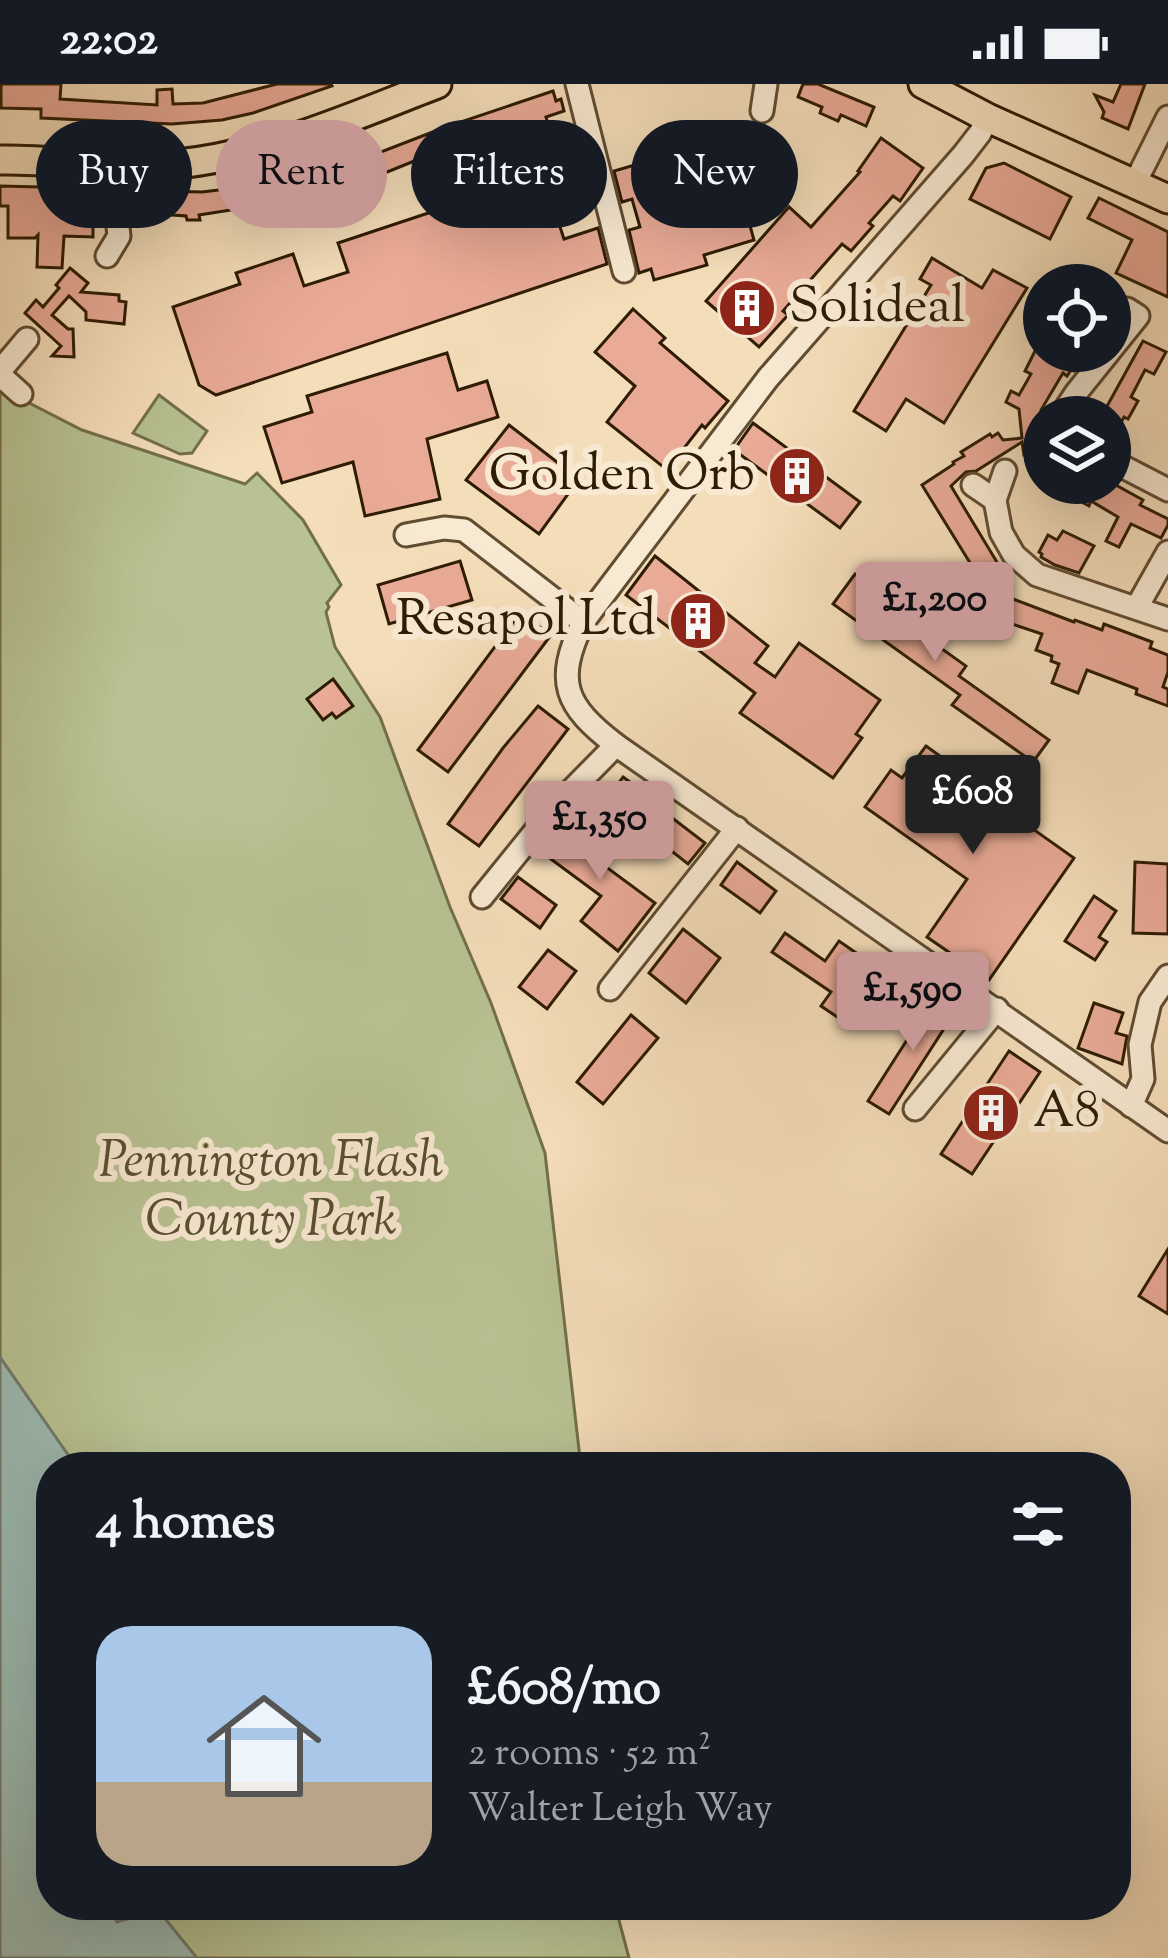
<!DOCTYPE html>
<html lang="en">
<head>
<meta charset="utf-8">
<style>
	:root { --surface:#171b24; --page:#20242c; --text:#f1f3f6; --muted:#9ea1a6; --line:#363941; --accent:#c59692 }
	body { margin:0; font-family:"Sorts Mill Goudy",serif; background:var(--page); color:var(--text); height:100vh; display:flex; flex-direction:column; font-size:45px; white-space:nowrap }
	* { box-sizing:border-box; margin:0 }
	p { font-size:39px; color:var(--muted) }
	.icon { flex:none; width:66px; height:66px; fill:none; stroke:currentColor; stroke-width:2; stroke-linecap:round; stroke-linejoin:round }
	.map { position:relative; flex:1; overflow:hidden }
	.details { position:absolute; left:36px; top:1368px; width:1095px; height:468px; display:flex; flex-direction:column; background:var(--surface); border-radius:48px; box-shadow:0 12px 48px #0002 }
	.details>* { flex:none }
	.banner { position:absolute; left:36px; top:36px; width:1098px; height:108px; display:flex; gap:24px }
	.buttons { position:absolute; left:1023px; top:180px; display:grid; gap:24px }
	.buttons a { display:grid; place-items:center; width:108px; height:108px; border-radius:50%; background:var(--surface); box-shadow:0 12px 48px #0002; font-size:60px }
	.price { position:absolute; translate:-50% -102px; padding:0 27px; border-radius:12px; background:var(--accent); color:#111; font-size:39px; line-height:78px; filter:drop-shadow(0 3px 6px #0008) }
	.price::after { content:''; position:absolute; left:50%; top:72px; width:36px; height:27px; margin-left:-18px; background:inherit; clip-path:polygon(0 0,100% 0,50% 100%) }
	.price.on { background:#222; color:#fff }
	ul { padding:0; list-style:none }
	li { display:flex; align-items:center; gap:36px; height:300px; padding:0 60px }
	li+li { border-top:3px solid var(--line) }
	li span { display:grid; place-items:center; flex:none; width:336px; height:240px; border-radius:36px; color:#555 }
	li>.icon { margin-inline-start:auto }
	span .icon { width:144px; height:144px; fill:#fffc; stroke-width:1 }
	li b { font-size:51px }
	h2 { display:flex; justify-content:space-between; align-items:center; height:144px; padding:0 60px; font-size:51px }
	.chip { padding:0 42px; border-radius:54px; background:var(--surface); box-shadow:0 12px 48px #0002; font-size:42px; line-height:108px }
	.chip.on { background:var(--accent); color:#111 }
	.status { display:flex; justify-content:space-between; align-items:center; height:84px; padding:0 60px; background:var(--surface); direction:ltr }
	.status svg { height:33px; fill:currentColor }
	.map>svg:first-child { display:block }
	.green { fill:#b8c292; stroke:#736f4b; stroke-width:3 }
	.water { fill:#9cbbb2; stroke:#707b6c; stroke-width:3 }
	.building { fill:#e9aa96; stroke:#2e1c04; stroke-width:3 }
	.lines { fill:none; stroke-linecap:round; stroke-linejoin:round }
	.minor-casing { stroke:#604c31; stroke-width:27 }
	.major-casing { stroke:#2e1c04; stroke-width:33 }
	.minor { stroke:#f8e9d2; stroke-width:21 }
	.major { stroke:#f4ddb9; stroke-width:27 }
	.labels { text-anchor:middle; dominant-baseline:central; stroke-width:12; stroke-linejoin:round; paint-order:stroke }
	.poi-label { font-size:51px; fill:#2e1c04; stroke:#f8e9d2; text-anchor:start }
	.park-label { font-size:51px; font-style:italic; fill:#574e2f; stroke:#f8e9d2 }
</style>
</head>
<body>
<div class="status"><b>22:02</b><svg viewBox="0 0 49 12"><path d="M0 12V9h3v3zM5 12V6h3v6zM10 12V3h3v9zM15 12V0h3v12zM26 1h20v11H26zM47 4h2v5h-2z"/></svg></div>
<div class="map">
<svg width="1168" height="1874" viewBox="0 0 1168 1874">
	<rect width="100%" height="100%" fill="#f4ddb9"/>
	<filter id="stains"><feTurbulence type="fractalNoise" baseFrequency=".00167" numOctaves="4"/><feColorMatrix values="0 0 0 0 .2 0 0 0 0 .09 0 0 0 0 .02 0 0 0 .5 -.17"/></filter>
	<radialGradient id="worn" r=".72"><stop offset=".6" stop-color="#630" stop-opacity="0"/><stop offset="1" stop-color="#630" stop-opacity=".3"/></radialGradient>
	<g class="green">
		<path d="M0 304 82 346 245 400 257 389 303 436 341 501 327 519 329 523 326 528 335 563 380 633 450 823 491 919 545 1069 581 1383H51V1821H615L629 1874H0Z"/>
		<path d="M159 311 207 347 192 369 180 370 133 349Z"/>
	</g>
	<path class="water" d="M0 1273 71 1375 72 1383H51V1821H107L117 1838 158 1826 197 1874H0Z"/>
	<g class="building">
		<path d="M1 0H61L60 15 157 21V6L172 5 173 20 203 19 277 0H331L332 2 253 29 222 36 172 40 41 34V25L1 24Z"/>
		<path d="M803 0H818L874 23 866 42 841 31 838 37 820 29 822 23 798 13Z"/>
		<path d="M1121 0H1145L1128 45 1102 34 1104 28 1095 11 1113 18Z"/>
		<path d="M553 7 556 17 561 15 564 27 546 33 548 40 510 50 507 44 449 63 355 101 347 81 443 44Z"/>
		<path d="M881 54 923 84 900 117 893 112 869 139 873 142 851 167 842 160 783 227 788 231 759 263 706 217 789 123 811 143 860 88 858 87Z"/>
		<path d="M690 65 694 82 730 71 754 156 704 171 707 181 654 196 651 185 639 189 629 146 640 143 632 115 622 118 614 87Z"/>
		<path d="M317 74 325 95 256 122 199 131 200 136H187L186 132 131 128 129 106 202 108 252 102Z"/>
		<path d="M1004 79 1071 113 1050 155 970 115 986 84Z"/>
		<path d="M543 91 564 155 598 144 607 180 216 311 199 301 173 223 240 200 236 189 293 170 304 202 348 188 338 159Z"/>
		<path d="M0 102 81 104V111L99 112 103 141H93V153L64 152 62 184 37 183 38 151 35 154H8V122H0Z"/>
		<path d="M1099 114 1168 148V213L1116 189 1132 156 1088 134Z"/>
		<path d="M932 174 982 204 993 186 1027 204 944 339 906 315 886 347 854 327 931 201 920 195Z"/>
		<path d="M70 184 88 199 81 208 119 211V217L126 218 124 240 86 236V228L69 212 52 231 68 245H73L74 273 52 272 61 262 25 229 36 216 43 223 59 204 56 201Z"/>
		<path d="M633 225 665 254 660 259 728 317 705 344 702 341 667 386 607 338 635 302 595 268Z"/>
		<path d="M1143 257 1166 268 1154 290 1145 286 1131 313 1138 317 1128 335 1124 333 1110 360V333H1101Z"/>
		<path d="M1035 267H1091L1074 287 1071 286 1067 292 1063 289 1041 326 1044 369 1024 371 1022 358 976 387 966 388 951 402 1012 503 967 535 956 520 981 503 977 497 980 495 922 401 954 380 953 378 964 372 961 368 990 350 992 353 998 349 1003 356 1022 354 1019 325 1006 318 1011 307 1019 311 1031 290 1025 287Z"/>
		<path d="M447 269 458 306 487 297 498 333 427 355 440 415 365 432 353 378 282 399 264 343 312 328 307 312Z"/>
		<path d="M753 339 860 418 840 444 734 366Z"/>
		<path d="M509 341 579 395 539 450 466 396Z"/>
		<path d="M1046 399H1102L1109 403 1112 399 1143 416 1140 421 1168 435V441L1161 454 1131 440 1119 463 1106 457 1118 433 1091 417 1089 422Z"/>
		<path d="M1063 447 1094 462 1079 489 1055 481 1041 473 1042 470 1039 468 1048 451 1057 456Z"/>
		<path d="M655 472 768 562 755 579 775 593 799 559 880 616 856 650 862 654 833 694 740 629 755 609 626 511Z"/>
		<path d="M460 477 472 516 389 540 378 501Z"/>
		<path d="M855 490 923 539 917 547 966 582 959 592 1049 656 1033 678 952 621 960 611 833 520Z"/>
		<path d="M1005 512 1074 538 1075 536 1102 546 1104 540 1152 558 1150 564 1168 571V588L1163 603 1168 605V622L1136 610 1137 605 1087 586 1078 609 1052 599 1059 580 1051 577 1052 572 1036 566 1042 550 997 535Z"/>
		<path d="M520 529 551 551 448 688 418 666Z"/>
		<path d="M333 595 353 622 336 634 332 629 323 636 307 615Z"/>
		<path d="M538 622 568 645 479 762 448 740 503 664Z"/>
		<path d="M926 662 1002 717 999 721 1074 774 989 896 927 853 967 795 865 723 891 686 902 694Z"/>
		<path d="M623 693 652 714 650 717 705 759 688 780 650 750 653 747 608 714Z"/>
		<path d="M573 730 612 758 598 777 655 819 618 867 581 837 601 812 544 770Z"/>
		<path d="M737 778 776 807 760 829 721 801Z"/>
		<path d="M1135 778 1168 780V850L1133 849Z"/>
		<path d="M518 793 556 821 540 844 501 815Z"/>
		<path d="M1094 812 1116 827 1099 853 1107 858 1095 876 1065 857Z"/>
		<path d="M683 845 720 874 686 919 649 889Z"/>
		<path d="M785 849 825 877 839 857 888 891 852 943 821 922 831 908 772 868Z"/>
		<path d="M548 866 576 887 547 925 519 903Z"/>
		<path d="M937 909 958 923 889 1030 868 1017Z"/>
		<path d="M1094 919 1123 929 1116 949 1127 952 1122 980 1078 964Z"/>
		<path d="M631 931 658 954 603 1020 577 998Z"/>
		<path d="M1009 967 1040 988 972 1090 941 1070Z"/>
		<path d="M1168 1165V1230L1139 1212Z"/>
	</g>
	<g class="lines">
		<g class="minor-casing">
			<g id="minor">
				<path d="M577 0 624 187"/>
				<path d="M762 27 766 0"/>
				<path d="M988 34 980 49 963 71 768 294 583 538C554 598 565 622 616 661L1168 1047"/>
				<path d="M1135 99 1168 33"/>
				<path d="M107 172 119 152 111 80"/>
				<path d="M0 287 27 255"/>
				<path d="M0 291 21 310"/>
				<path d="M1067 333 1066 324 1076 309 1138 232 1127 225"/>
				<path d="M1110 376 1168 406"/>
				<path d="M1005 387 995 416 1001 448 1014 471 1037 491 1168 535"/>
				<path d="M973 401 995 416"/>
				<path d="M406 451 444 444 464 446 583 538"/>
				<path d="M1137 523 1168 468"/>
				<path d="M482 813 554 724 616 661"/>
				<path d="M610 905 737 744"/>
				<path d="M1131 1022 1143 995 1140 961 1150 918 1168 892"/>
				<path d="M915 1025 997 925"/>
			</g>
		</g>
		<g class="major-casing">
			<g id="major">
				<path d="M923 0 988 34 1168 115"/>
				<path d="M0 76C59 75 119 86 178 80 270 70 351 33 437 0"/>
			</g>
		</g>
		<use href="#minor" class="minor"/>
		<use href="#major" class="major"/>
	</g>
	<defs>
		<g id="building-disc" transform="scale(3)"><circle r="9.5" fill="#8f2418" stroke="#f8e9d2"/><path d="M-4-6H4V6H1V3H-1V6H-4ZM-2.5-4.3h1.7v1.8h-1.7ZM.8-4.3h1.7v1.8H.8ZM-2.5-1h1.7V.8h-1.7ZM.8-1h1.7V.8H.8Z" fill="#fff"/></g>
	</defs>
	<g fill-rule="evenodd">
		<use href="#building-disc" x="747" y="224"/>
		<use href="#building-disc" x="797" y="392"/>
		<use href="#building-disc" x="698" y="537"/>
		<use href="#building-disc" x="991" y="1029"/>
	</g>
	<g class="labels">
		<g class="poi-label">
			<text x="789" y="224">Solideal</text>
			<text x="755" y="392" text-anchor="end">Golden Orb</text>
			<text x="656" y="537" text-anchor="end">Resapol Ltd</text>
			<text x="1033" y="1029">A8</text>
		</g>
		<g class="park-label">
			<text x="271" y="1078">Pennington Flash<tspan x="271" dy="59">County Park</tspan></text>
		</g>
	</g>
	<rect width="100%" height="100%" filter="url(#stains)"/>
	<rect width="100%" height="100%" fill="url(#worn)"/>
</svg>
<div class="buttons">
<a><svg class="icon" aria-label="locate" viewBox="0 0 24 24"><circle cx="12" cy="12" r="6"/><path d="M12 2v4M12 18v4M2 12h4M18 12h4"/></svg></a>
<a><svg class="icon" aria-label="layers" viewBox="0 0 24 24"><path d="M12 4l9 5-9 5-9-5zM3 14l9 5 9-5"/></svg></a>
</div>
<b class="price" style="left:935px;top:580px">£1,200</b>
<b class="price on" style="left:973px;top:773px">£608</b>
<b class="price" style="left:600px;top:799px">£1,350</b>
<b class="price" style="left:913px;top:970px">£1,590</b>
<div class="banner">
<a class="chip">Buy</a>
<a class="chip on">Rent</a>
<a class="chip">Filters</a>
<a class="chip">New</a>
</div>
<section class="details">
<h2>4 homes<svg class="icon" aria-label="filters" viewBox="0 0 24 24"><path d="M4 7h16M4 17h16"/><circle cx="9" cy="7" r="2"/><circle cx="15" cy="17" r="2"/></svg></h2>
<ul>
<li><span style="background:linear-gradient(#a9c7e8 65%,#b9a48a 0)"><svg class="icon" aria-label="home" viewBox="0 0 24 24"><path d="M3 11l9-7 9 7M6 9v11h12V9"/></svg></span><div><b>£608/mo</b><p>2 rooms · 52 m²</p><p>Walter Leigh Way</p></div></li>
</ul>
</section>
</div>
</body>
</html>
